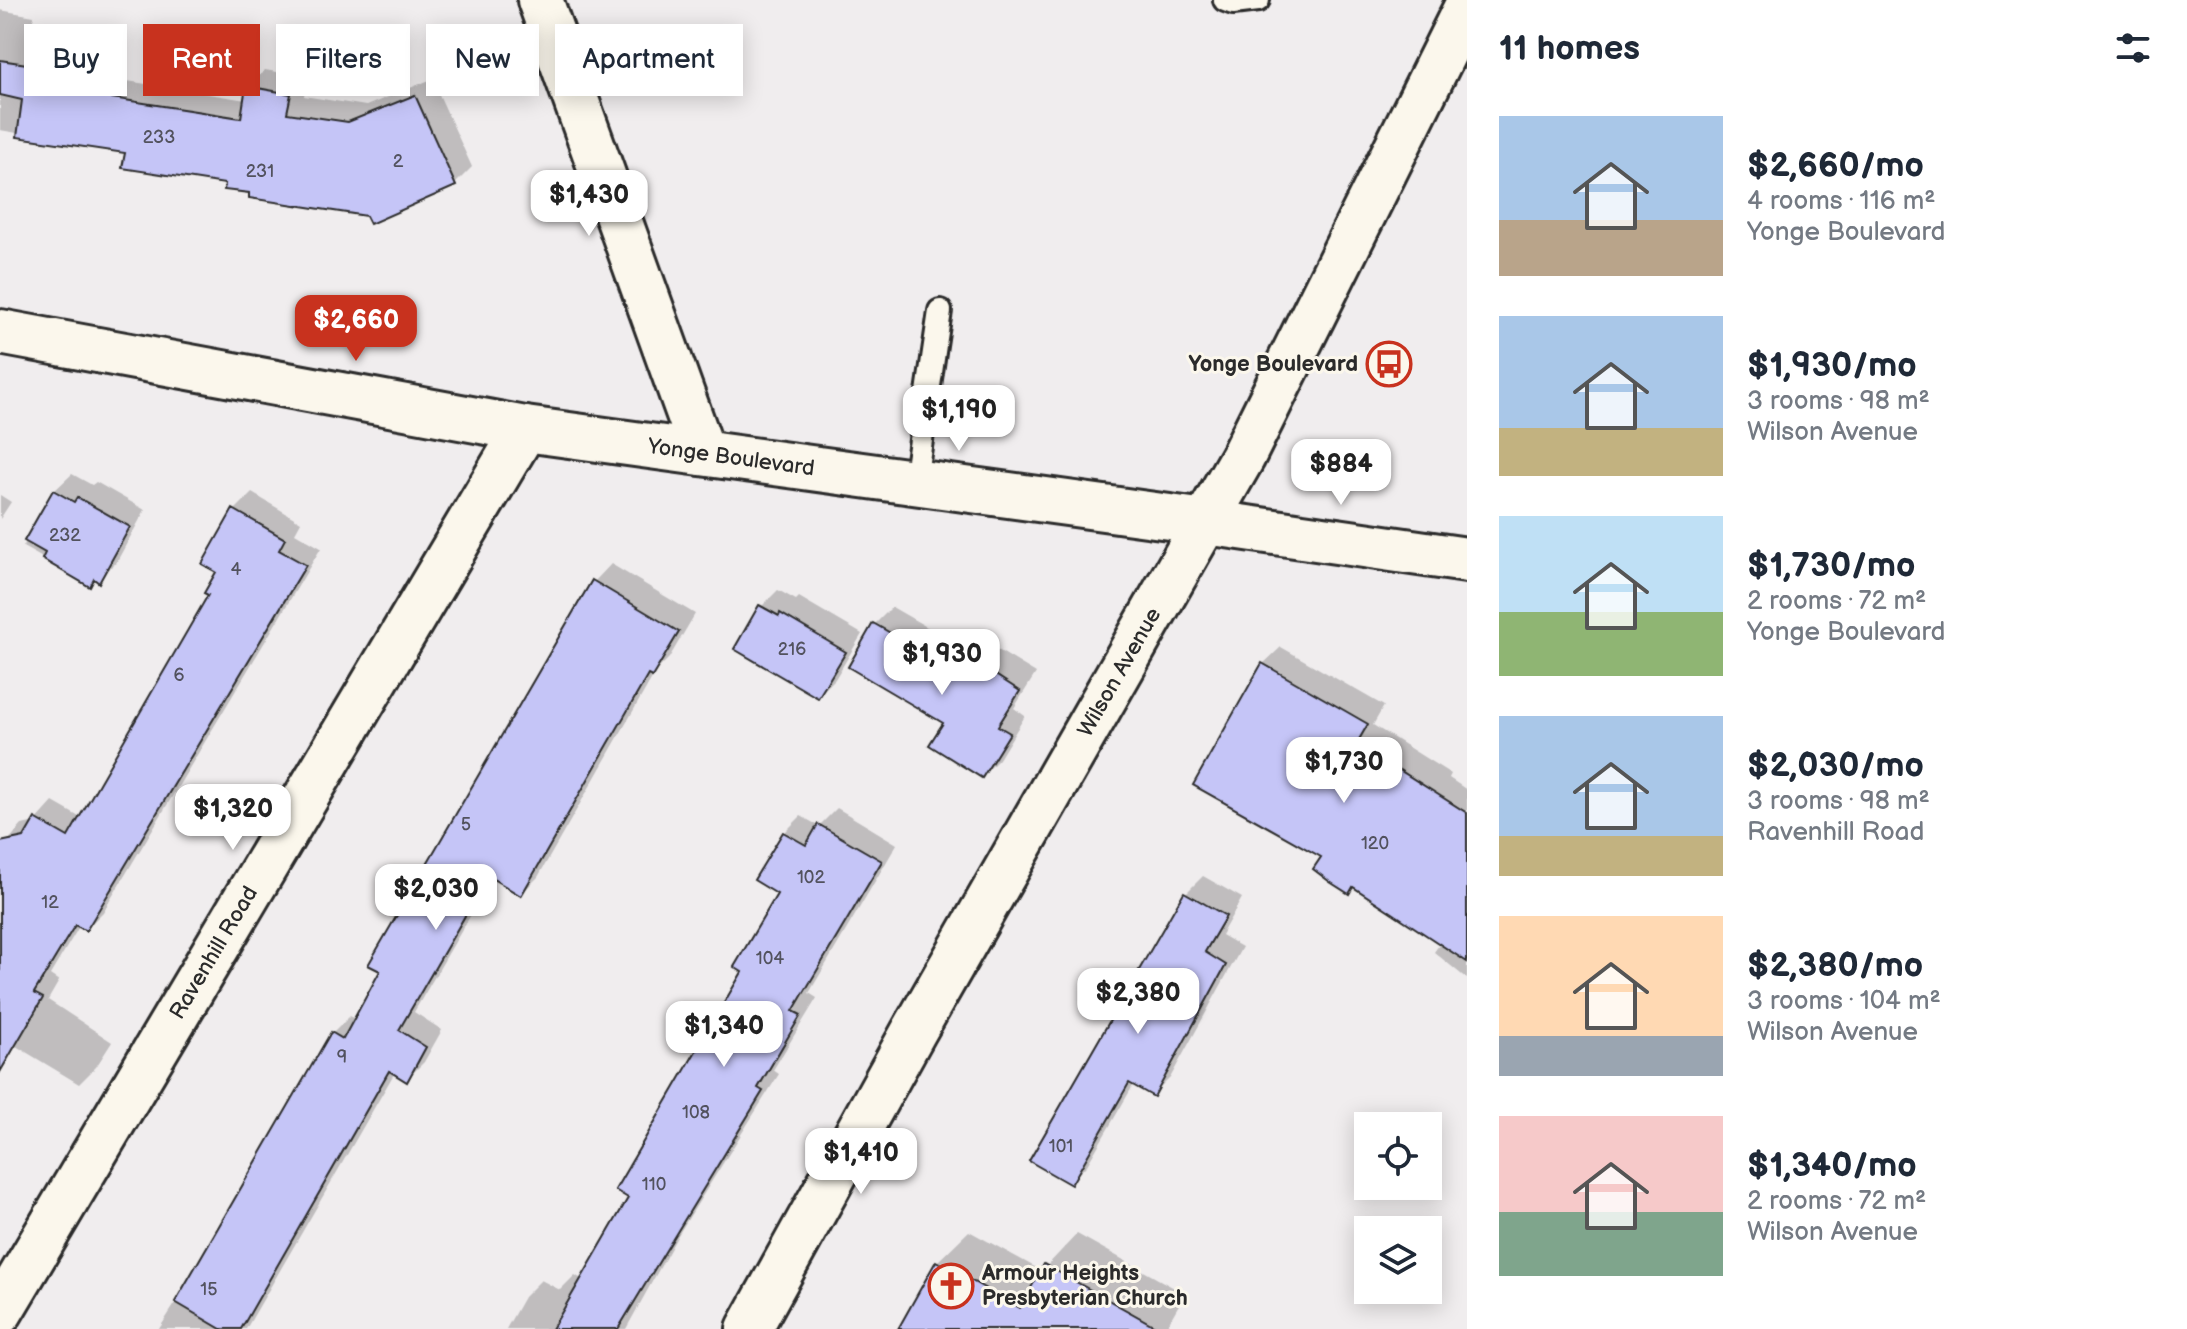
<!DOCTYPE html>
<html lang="en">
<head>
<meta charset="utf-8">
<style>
	:root { --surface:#fff; --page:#f6f6f7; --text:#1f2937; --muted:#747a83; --accent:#c8321e }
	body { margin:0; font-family:"Balsamiq Sans",sans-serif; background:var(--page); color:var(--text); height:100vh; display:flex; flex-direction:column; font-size:30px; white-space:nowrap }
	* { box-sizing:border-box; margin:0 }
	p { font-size:26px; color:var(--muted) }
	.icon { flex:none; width:44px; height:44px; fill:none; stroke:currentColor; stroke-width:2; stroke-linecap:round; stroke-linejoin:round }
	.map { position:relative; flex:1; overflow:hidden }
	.panel { display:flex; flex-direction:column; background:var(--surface); width:720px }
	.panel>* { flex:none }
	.guide { position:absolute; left:24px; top:24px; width:760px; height:72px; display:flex; gap:16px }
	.tools { position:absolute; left:1354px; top:1112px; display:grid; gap:16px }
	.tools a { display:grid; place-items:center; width:88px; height:88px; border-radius:0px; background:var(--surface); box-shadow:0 4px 20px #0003; font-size:40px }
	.price { position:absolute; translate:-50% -68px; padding:0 18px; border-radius:16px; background:#fff; color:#222; font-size:26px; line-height:52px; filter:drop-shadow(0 2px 4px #0008) }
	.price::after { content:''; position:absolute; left:50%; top:48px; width:24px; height:18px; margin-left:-12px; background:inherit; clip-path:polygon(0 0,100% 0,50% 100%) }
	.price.on { background:var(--accent); color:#fff }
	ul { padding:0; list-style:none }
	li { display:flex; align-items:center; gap:24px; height:200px; padding:0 32px }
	li span { display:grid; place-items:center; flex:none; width:224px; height:160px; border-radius:0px; color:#555 }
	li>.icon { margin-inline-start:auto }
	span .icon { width:96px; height:96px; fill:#fffc; stroke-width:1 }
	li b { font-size:34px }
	h2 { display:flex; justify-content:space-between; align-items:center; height:96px; padding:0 32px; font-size:34px }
	.tag { padding:0 28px; border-radius:0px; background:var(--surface); box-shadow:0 4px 20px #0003; font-size:28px; line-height:72px }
	.tag.on { background:var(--accent); color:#fff }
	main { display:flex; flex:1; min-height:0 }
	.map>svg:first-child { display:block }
	.shadow { fill:#0003 }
	.building { fill:#c5c5f7; stroke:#2b2b2b; stroke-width:2 }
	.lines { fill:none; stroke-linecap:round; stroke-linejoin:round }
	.lane-casing { stroke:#2b2b2b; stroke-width:28 }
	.street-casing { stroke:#2b2b2b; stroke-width:50 }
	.secondary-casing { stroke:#2b2b2b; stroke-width:50 }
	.lane { stroke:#fbf7ec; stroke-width:22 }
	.street { stroke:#fbf7ec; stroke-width:44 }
	.secondary { stroke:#fbf7ec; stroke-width:44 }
	.labels { text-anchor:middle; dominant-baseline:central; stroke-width:6; stroke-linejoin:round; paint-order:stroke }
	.number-label { font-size:18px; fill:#52525e }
	.poi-label { font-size:22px; font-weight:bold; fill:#2b2b2b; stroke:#fbf7ec; text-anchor:end }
	.street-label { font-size:22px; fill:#2b2b2b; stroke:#fbf7ec }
</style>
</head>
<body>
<main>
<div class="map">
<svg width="1467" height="1329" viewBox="0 0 1467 1329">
	<rect width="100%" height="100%" fill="#f0edee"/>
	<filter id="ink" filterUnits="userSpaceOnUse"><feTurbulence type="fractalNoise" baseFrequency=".0125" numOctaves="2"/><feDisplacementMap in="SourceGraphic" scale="16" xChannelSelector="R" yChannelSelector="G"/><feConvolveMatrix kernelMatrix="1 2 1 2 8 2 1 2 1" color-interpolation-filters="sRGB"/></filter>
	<g filter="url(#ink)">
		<g class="shadow">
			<path d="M0 10 34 16 29 45 124 60 121 80 246 100 248 87 265 70 307 77 304 96 366 106 432 79 472 167 455 184 368 214 252 192 127 152 0 130Z"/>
			<path d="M72 474 92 485 96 482 145 510 116 563 89 584 23 547 54 491Z"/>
			<path d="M252 493 301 522 295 533 321 548 103 912 86 929 80 925 50 975 59 981 48 1000 112 1042 96 1067 79 1084 16 1046 0 1074V850L22 825 35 822 53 802 81 818 210 594 235 510Z"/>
			<path d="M0 495 11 502 0 519Z"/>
			<path d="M611 564 695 614 669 658 656 671 538 877 521 894 493 877 414 1012 442 1030 424 1062 407 1079 395 1072 246 1329H159L206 1256 333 1033 350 1016 356 1020 594 582Z"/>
			<path d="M778 590 796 600 799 597 862 634 835 679 818 696 761 607Z"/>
			<path d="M892 607 986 661 998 650 1036 673 1014 708 1025 716 999 759 982 776 875 624Z"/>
			<path d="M1281 647 1384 706 1373 725 1451 774 1449 778 1467 790V979L1434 952 1441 942 1355 885 1349 892 1323 856 1263 664Z"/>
			<path d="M837 808 897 844 809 993 817 998 773 1070 779 1074 678 1235 626 1329H506L524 1297 541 1280 560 1290 575 1275 583 1280 631 1197 744 971 779 893 784 833 801 816 819 826Z"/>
			<path d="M1203 876 1242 898 1221 935 1242 947 1170 1078 1153 1095 1134 1084 1087 1165 1070 1182 1032 1160 1186 893Z"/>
			<path d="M969 1231 1042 1271 1077 1234 1185 1294 1165 1329H900L937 1262Z"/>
		</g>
		<g class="building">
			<path d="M0 60 108 76 105 97 241 118 246 86 291 94 287 113 348 122 415 95 456 186 370 224 366 216 249 198V193L224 190 225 184 122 168 125 153 17 137 22 100 0 95Z"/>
			<path d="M53 490 74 502 77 497 130 527 99 583 94 579 90 587 42 559 45 553 24 541Z"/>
			<path d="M233 509 285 539 279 550 306 565 86 931 75 925 34 993 43 998 0 1072V842L24 837 35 818 68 837 208 595 204 593 216 572 202 564Z"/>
			<path d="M592 580 679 632 652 677 648 675 521 896 488 876 399 1030 426 1047 407 1082 389 1071 241 1329H221L175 1302 331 1032 343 1039 380 971 368 965Z"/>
			<path d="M759 605 779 616 780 613 846 652 818 698 734 649Z"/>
			<path d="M873 623 971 679 980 665 1020 691 998 726 1010 733 982 778 929 745 943 723 848 667Z"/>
			<path d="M1262 663 1368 724 1357 743 1467 813V962L1353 887 1349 894 1330 882 1313 869 1321 857 1193 785Z"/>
			<path d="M818 824 882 861 793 1011 801 1015 758 1088 763 1091 618 1329H552L628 1198 615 1190 742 972 734 967 777 894 754 880 783 832 806 845Z"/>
			<path d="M1184 892 1226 916 1205 952 1226 965 1154 1097 1129 1083 1071 1185 1029 1161Z"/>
			<path d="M936 1261 1020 1308 1044 1264 1160 1329H898Z"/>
		</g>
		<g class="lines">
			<g class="lane-casing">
				<g id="lane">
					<path d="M1225 0 1233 3 1258 0"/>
					<path d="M915 481 940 311"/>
				</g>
			</g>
			<g class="street-casing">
				<g id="street">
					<path d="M540 0 703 453"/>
					<path id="s1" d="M0 332 525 429 1206 522"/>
					<path id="s2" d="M0 1312 525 429"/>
				</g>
			</g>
			<g class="secondary-casing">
				<g id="secondary">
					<path d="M1206 522 1467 560"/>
					<path id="s3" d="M749 1329 914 1031 1243 456 1467 6"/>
				</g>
			</g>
			<use href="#lane" class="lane"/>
			<use href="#street" class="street"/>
			<use href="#secondary" class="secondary"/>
		</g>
	</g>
	<defs>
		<g id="bus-ring" transform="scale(2.3)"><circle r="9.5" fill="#fbf7ec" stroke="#c8321e" stroke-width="1.5"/><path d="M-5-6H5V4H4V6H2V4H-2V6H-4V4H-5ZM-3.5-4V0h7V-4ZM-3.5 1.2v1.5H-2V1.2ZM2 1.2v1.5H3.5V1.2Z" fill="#c8321e"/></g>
		<g id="church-ring" transform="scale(2.3)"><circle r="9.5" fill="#fbf7ec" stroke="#c8321e" stroke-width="1.5"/><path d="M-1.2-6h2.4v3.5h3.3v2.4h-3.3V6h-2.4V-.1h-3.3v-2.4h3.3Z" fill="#c8321e"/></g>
	</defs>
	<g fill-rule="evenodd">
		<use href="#bus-ring" x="1389" y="364"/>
		<use href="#church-ring" x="951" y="1286"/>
	</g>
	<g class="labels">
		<g class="number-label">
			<text x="159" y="137">233</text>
			<text x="398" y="161">2</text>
			<text x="260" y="171">231</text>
			<text x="65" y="535">232</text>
			<text x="236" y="569">4</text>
			<text x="792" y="649">216</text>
			<text x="179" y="675">6</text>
			<text x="466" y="824">5</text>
			<text x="1375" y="843">120</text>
			<text x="811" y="877">102</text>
			<text x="50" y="902">12</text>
			<text x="770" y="958">104</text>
			<text x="342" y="1057">9</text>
			<text x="696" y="1112">108</text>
			<text x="1061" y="1146">101</text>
			<text x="654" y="1184">110</text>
			<text x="209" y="1289">15</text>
		</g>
		<g class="poi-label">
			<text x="1358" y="364">Yonge Boulevard</text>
			<text x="982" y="1273" text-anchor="start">Armour Heights<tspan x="982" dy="25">Presbyterian Church</tspan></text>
		</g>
		<g class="street-label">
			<text stroke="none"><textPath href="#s1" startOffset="742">Yonge Boulevard</textPath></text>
			<text stroke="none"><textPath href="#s3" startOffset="754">Wilson Avenue</textPath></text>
			<text stroke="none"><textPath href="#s2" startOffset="418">Ravenhill Road</textPath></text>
		</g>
	</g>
</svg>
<div class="tools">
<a><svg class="icon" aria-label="locate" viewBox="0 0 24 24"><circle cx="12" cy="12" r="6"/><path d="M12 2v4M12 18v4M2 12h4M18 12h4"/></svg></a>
<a><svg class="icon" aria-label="layers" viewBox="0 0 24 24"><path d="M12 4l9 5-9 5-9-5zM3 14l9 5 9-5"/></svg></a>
</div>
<b class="price" style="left:589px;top:238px">$1,430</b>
<b class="price on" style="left:356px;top:363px">$2,660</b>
<b class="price" style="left:959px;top:453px">$1,190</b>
<b class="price" style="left:1341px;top:507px">$884</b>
<b class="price" style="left:942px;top:697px">$1,930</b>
<b class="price" style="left:1344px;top:805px">$1,730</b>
<b class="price" style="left:233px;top:852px">$1,320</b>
<b class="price" style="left:436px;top:932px">$2,030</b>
<b class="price" style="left:1138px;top:1036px">$2,380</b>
<b class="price" style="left:724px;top:1069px">$1,340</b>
<b class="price" style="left:861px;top:1196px">$1,410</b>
<div class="guide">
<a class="tag">Buy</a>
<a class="tag on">Rent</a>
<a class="tag">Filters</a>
<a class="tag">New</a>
<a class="tag">Apartment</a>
</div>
</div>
<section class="panel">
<h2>11 homes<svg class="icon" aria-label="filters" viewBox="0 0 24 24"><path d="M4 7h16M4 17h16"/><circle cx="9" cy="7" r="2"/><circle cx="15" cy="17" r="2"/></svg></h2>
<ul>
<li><span style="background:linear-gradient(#a9c7e8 65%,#b9a48a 0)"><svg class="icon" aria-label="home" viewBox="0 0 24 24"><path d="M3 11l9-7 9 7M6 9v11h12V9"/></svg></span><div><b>$2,660/mo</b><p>4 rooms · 116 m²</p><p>Yonge Boulevard</p></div></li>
<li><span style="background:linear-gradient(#a9c7e8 70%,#c2b280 0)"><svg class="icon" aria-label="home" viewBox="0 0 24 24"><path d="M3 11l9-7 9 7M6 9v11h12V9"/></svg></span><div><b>$1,930/mo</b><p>3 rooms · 98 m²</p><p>Wilson Avenue</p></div></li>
<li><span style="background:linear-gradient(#bfe0f5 60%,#8fb573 0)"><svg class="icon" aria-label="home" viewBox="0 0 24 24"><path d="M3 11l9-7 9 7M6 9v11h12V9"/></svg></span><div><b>$1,730/mo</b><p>2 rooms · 72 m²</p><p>Yonge Boulevard</p></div></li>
<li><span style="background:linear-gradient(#a9c7e8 75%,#c2b280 0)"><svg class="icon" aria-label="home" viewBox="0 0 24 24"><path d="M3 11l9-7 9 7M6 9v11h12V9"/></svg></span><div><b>$2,030/mo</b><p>3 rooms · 98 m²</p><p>Ravenhill Road</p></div></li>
<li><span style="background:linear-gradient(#ffd9b3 75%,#9aa5b1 0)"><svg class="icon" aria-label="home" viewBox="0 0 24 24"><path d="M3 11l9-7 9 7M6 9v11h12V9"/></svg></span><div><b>$2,380/mo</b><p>3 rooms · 104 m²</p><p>Wilson Avenue</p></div></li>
<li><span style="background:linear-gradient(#f6c9c9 60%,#7fa58c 0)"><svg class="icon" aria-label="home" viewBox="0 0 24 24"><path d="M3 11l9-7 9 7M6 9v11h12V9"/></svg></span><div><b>$1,340/mo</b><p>2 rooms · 72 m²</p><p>Wilson Avenue</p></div></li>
</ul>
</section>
</main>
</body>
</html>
